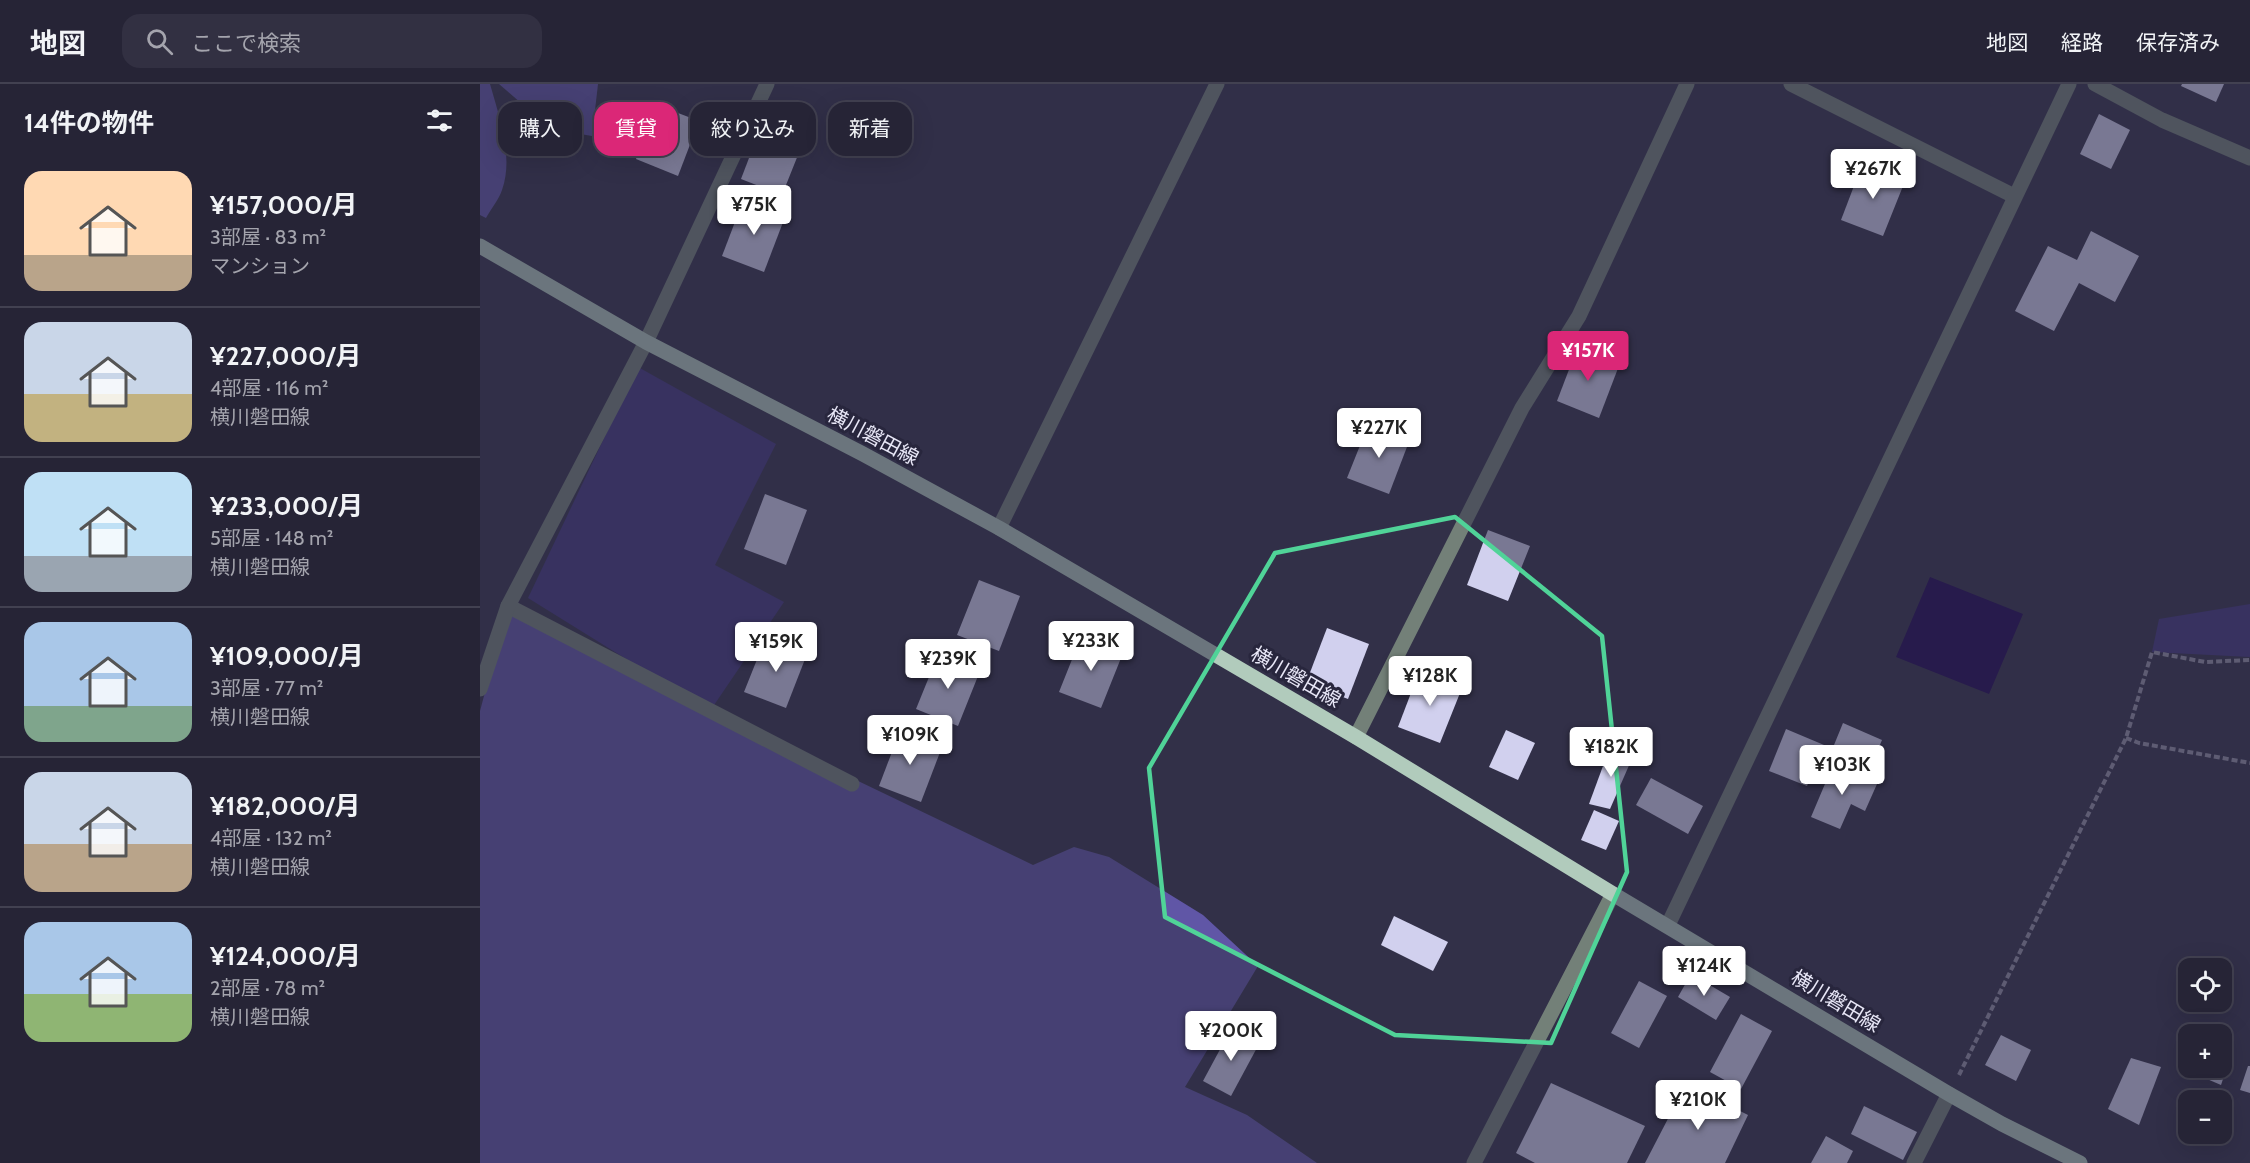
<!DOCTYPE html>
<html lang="ja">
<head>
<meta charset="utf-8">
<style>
	:root { --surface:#262436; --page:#323042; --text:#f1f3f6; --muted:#a4a4ad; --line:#424151; --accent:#db2777 }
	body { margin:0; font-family:Cabin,"Noto Sans JP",sans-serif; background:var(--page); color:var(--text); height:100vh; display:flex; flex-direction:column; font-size:22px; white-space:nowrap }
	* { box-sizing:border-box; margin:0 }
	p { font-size:20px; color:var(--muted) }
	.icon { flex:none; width:33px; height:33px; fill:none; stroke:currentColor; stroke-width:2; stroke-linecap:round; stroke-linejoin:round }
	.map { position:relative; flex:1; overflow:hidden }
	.drawer { display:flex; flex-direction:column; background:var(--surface); width:480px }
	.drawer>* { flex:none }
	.top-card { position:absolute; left:18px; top:18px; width:570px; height:54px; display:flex; gap:12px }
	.tools { position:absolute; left:1698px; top:874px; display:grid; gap:12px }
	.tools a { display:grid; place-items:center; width:54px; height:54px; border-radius:12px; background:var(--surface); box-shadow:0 6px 24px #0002,0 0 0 2px var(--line); font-size:30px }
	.price { position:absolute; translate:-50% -51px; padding:0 14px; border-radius:6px; background:#fff; color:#222; font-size:20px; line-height:39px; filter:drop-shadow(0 2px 3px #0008) }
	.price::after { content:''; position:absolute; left:50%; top:36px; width:18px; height:14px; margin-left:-9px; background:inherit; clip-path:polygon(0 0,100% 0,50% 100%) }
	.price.active { background:var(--accent); color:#fff }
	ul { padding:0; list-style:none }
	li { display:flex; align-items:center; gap:18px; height:150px; padding:0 24px }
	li+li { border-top:2px solid var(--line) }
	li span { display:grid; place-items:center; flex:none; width:168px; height:120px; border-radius:18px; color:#555 }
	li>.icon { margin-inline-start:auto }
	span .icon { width:72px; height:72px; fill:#fffc; stroke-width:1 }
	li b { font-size:26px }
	h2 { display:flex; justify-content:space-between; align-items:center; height:72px; padding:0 24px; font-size:26px }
	.pill { padding:0 21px; border-radius:18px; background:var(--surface); box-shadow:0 6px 24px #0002,0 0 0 2px var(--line); font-size:21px; line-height:54px }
	.pill.active { background:var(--accent); color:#fff }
	header { display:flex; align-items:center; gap:36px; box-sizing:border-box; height:84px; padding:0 30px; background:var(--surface); border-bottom:2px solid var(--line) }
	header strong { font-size:28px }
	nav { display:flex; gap:33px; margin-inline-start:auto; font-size:21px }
	.search { width:420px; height:54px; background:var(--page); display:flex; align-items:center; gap:15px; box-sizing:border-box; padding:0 21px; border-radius:18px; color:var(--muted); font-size:22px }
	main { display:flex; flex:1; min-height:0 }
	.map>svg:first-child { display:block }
	.green { fill:#40357d }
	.forest { fill:#6056a6 }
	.water { fill:#1c0350 }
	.building { fill:#d1d0ee }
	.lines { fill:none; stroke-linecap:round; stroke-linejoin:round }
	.path { stroke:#9492a6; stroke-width:4; stroke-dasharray:6 3; stroke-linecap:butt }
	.minor { stroke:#738078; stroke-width:15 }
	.major { stroke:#b1cbbc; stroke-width:15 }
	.marked { fill:none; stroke:#50d398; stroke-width:4.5; stroke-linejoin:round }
	.labels { text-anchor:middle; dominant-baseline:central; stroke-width:6; stroke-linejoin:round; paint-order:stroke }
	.street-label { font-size:20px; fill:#e8e7f7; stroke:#28263d }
</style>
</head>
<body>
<header>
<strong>地図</strong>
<div class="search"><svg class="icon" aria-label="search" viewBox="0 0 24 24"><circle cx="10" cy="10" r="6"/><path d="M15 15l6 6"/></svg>ここで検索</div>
<nav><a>地図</a><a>経路</a><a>保存済み</a></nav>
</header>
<main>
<section class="drawer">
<h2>14件の物件<svg class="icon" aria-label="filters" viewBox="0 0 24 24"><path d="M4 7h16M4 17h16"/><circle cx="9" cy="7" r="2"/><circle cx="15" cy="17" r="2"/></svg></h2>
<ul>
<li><span style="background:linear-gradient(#ffd9b3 70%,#b9a48a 0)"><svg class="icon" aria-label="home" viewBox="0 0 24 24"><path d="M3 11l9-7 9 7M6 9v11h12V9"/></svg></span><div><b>¥157,000/月</b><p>3部屋 · 83 m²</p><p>マンション</p></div></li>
<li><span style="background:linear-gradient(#c9d6e8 60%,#c2b280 0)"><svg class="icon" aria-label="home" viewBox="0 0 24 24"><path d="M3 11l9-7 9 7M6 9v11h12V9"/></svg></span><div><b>¥227,000/月</b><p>4部屋 · 116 m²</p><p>横川磐田線</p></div></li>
<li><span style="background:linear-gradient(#bfe0f5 70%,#9aa5b1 0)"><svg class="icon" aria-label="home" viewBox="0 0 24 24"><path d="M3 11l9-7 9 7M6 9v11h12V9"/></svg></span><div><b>¥233,000/月</b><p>5部屋 · 148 m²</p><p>横川磐田線</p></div></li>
<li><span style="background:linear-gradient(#a9c7e8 70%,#7fa58c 0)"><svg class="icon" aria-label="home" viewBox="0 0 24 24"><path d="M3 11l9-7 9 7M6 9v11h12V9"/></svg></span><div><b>¥109,000/月</b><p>3部屋 · 77 m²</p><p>横川磐田線</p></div></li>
<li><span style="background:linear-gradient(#c9d6e8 60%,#b9a48a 0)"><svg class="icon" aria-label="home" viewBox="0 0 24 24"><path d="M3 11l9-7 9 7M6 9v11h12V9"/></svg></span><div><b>¥182,000/月</b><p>4部屋 · 132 m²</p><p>横川磐田線</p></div></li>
<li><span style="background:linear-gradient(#a9c7e8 60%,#8fb573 0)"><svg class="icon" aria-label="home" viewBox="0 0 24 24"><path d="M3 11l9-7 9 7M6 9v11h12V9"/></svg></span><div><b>¥124,000/月</b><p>2部屋 · 78 m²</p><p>横川磐田線</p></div></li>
</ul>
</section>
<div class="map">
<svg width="1770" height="1079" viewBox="0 0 1770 1079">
	<rect width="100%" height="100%" fill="#323048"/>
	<g class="green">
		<path d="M158 283 296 360 235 481 304 518 230 627 48 514Z"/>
		<path d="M1770 520V573L1672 568 1679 535Z"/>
	</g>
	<g class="forest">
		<path d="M0 0H10C19 32 34 73 22 106 19 115 11 125 6 134L0 131Z"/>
		<path d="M19 0H118L112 52 71 45Z"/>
		<path d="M28 522 199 611 553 781 594 763 629 773 723 831 778 882 705 1003 767 1031 837 1079H0V627Z"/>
	</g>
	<path class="water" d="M1450 493 1543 530 1509 610 1416 573Z"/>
	<g class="building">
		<path d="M1702 0H1744L1736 18 1701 2Z"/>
		<path d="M177 21 219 37 198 92 156 75Z"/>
		<path d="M1619 30 1650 46 1631 85 1600 70Z"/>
		<path d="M282 40 324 56 302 111 261 95Z"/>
		<path d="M1382 81 1425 97 1403 152 1361 136Z"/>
		<path d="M263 117 305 133 284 188 242 172Z"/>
		<path d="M1611 147 1659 172 1635 218 1599 199 1574 247 1535 227 1568 162 1597 176Z"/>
		<path d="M1098 262 1140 279 1119 334 1077 317Z"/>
		<path d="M889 339 930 355 909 410 867 394Z"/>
		<path d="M285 410 327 426 306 481 264 465Z"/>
		<path d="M1008 446 1050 462 1028 517 987 501Z"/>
		<path d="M499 496 540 512 519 567 477 551Z"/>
		<path d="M847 544 889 560 868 615 826 599Z"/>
		<path d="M286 553 327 570 306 624 264 608Z"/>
		<path d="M601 553 643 569 621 624 579 608Z"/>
		<path d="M458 571 500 587 478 642 436 625Z"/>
		<path d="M939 588 982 604 960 659 918 643Z"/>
		<path d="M1363 639 1402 656 1393 677 1354 661Z"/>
		<path d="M1306 645 1344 661 1327 702 1289 687Z"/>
		<path d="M1026 646 1055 659 1038 696 1009 683Z"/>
		<path d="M420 647 462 663 441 718 399 702Z"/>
		<path d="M1130 663 1154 670 1130 725 1109 720Z"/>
		<path d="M1353 681 1397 700 1385 727 1371 720 1360 745 1331 733Z"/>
		<path d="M1171 694 1223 722 1208 750 1156 721Z"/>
		<path d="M1114 726 1139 737 1126 766 1101 756Z"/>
		<path d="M914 832 968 858 953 887 901 861Z"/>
		<path d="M1211 890 1250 913 1236 936 1198 913Z"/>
		<path d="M1159 897 1187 912 1159 964 1131 949Z"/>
		<path d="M1261 930 1292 947 1261 1005 1230 988Z"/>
		<path d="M751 945 779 960 751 1012 723 997Z"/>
		<path d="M1521 951 1551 966 1536 997 1505 981Z"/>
		<path d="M1708 958V984H1742V971L1750 974 1741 1001 1699 983Z"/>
		<path d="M1651 974 1681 983 1659 1041 1628 1025Z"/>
		<path d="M1768 982H1770V1009L1760 1006Z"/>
		<path d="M1071 999 1165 1042 1147 1079H1055L1036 1069Z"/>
		<path d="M1206 1000 1268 1031 1245 1079H1165Z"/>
		<path d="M1384 1022 1437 1048 1423 1076 1371 1050Z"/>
		<path d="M1346 1052 1373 1067 1367 1079H1331Z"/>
	</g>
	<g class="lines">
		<g class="path">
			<path d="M1646 654 1659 659 1770 679"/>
			<path d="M1479 991 1646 654 1672 568 1725 578 1770 576"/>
		</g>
		<g class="minor">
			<path d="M1311 0 1534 112"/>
			<path d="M1615 0 1682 36 1770 74"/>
			<path d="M519 444 737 0"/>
			<path d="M28 522 372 700"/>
			<path d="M0 605 28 522 166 258 287 0"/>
			<path d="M876 653 1042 324 1099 232 1207 0"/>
			<path d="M1188 841 1589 0"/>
			<path d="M994 1079 1133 810"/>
			<path d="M1434 1079 1469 1010"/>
		</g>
		<path class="major" d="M0 162 166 258 383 370 519 444 876 653 1133 810 1469 1010 1522 1040 1600 1079"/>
	</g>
	<path d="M0 0H1770V1079H0ZM975 433 1122 552 1147 788 1071 959 915 951 685 833 669 684 795 469Z" fill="#323048" fill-opacity=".55" fill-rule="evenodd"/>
	<path class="marked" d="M975 433 1122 552 1147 788 1071 959 915 951 685 833 669 684 795 469Z"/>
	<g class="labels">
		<g class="street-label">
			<text transform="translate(393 352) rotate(28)">横川磐田線</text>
			<text transform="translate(816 593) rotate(30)">横川磐田線</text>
			<text transform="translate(1356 917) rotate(31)">横川磐田線</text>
		</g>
	</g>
</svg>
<div class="tools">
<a><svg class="icon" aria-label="locate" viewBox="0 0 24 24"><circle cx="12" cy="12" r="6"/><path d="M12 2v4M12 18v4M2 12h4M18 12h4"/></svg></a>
<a>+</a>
<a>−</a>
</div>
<b class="price" style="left:1393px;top:116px">¥267K</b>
<b class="price" style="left:274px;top:152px">¥75K</b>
<b class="price active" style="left:1108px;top:298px">¥157K</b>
<b class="price" style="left:899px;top:375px">¥227K</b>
<b class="price" style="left:611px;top:588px">¥233K</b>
<b class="price" style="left:296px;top:589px">¥159K</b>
<b class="price" style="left:468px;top:606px">¥239K</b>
<b class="price" style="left:950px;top:623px">¥128K</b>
<b class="price" style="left:430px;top:682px">¥109K</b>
<b class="price" style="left:1131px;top:694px">¥182K</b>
<b class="price" style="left:1362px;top:712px">¥103K</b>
<b class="price" style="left:1224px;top:913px">¥124K</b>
<b class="price" style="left:751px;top:978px">¥200K</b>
<b class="price" style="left:1218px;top:1047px">¥210K</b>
<div class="top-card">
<a class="pill">購入</a>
<a class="pill active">賃貸</a>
<a class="pill">絞り込み</a>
<a class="pill">新着</a>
</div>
</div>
</main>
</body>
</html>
